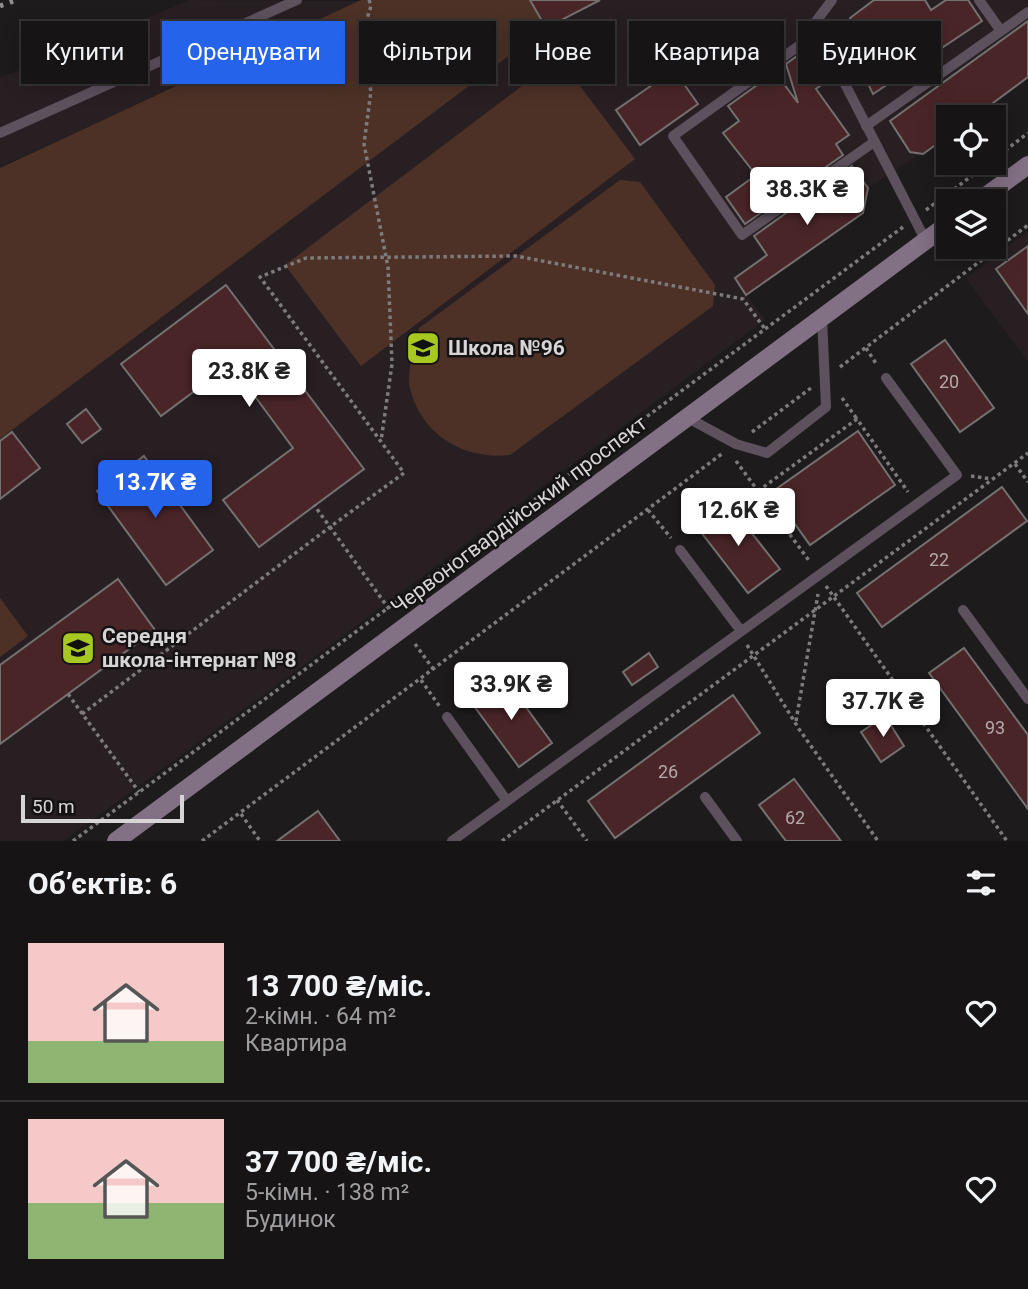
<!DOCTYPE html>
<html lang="uk">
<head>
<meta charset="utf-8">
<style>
	:root { --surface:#161415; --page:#1f1d1e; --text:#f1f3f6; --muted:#9e9ea0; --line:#353334; --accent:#2563eb }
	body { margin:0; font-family:Roboto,sans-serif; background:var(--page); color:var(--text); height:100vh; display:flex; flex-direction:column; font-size:26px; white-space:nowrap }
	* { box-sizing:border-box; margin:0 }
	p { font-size:23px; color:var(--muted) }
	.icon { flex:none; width:38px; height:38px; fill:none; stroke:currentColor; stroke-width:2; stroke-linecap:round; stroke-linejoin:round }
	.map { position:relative; height:841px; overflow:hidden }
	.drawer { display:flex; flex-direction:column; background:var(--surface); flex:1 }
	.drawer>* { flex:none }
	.banner { position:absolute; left:21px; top:21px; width:987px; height:63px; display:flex; gap:14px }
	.fabs { position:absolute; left:936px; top:105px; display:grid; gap:14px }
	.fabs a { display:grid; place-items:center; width:70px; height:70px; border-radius:0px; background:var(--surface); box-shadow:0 4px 18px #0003,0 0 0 2px var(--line); font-size:35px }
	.scale { position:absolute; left:21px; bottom:18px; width:163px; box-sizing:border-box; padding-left:7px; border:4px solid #d7d5d6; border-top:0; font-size:19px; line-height:24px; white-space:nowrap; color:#d7d5d6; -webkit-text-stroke:5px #141213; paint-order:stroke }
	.price { position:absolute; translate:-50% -60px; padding:0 16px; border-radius:7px; background:#fff; color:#222; font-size:23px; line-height:46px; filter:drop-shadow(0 2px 4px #0008) }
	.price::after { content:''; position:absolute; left:50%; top:42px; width:21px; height:16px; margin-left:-10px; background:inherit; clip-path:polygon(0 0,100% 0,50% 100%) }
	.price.active { background:var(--accent); color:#fff }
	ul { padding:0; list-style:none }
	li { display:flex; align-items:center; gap:21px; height:175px; padding:0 28px }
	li+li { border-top:2px solid var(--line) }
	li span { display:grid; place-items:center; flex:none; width:196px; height:140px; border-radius:0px; color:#555 }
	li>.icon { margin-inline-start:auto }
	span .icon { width:84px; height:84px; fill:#fffc; stroke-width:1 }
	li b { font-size:30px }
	h2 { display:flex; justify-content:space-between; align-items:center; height:84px; padding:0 28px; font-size:30px }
	.tag { padding:0 24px; border-radius:0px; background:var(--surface); box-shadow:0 4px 18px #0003,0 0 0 2px var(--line); font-size:24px; line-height:63px }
	.tag.active { background:var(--accent); color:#fff }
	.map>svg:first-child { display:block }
	.built { fill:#281f23 }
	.green { fill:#4d3126 }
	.building { fill:#4a2528; stroke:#747171; stroke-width:2 }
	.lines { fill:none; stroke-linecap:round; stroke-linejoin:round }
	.path { stroke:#7d7b7c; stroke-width:3.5; stroke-dasharray:3.5 3.5; stroke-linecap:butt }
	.lane { stroke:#5d515e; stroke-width:10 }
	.secondary { stroke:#827084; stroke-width:18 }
	.rail { stroke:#908e8f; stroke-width:5; stroke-dasharray:3.5 7; stroke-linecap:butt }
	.labels { text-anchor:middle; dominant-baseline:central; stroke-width:5; stroke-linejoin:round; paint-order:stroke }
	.number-label { font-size:18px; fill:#b4a9aa }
	.poi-label { font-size:21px; font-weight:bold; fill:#d7d5d6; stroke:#141213; text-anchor:start }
	.street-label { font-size:21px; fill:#d7d5d6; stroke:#141213 }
</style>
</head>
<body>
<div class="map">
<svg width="1028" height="841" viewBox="0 0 1028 841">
	<rect width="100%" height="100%" fill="#1d1b1c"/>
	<g class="built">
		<path d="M190 0 361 1 0 167V78Z"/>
		<path d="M546 0H1028V77L974 117H948V136L868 188 863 213 747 295 765 320 304 665 64 841H0V439L545 28 534 6Z"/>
		<path d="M1028 231V362L966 278Z"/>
	</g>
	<g class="green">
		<path d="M361 0H546L534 6 546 28 0 439V168Z"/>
		<path d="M559 58 635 159 361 366 285 265Z"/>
		<path d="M620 180 640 182 715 285 713 306 510 455C466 460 424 437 411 392 405 374 415 346 419 328Z"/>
		<path d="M0 598 28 636 0 657Z"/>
	</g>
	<g class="building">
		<path d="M530 0H600L546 28Z"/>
		<path d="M874 0H925L931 10 946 0H968L982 21 873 94 857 61 862 58 853 44 856 42 845 27 852 22 850 18Z"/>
		<path d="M1028 21V77L974 117H948V136L923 154 910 152 890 121Z"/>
		<path d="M752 40 766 60 749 72 735 52Z"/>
		<path d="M804 51 825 82 816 89 849 135 836 144 843 155 745 224 726 197 756 175 723 133 739 121 728 106 775 72 798 103 786 64Z"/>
		<path d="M674 70 698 104 640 145 616 110Z"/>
		<path d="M852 166 868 188 863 213 746 295 735 278 767 255 754 236Z"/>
		<path d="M1028 246V314L996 269Z"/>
		<path d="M226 285 364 469 259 547 223 500 293 448 231 364 161 416 121 364Z"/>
		<path d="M945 340 994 408 960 432 911 364Z"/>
		<path d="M86 409 101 429 82 443 67 424Z"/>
		<path d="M858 431 895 485 810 545 772 492Z"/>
		<path d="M12 432 40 468 0 499V441Z"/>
		<path d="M144 456 213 550 166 585 97 491Z"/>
		<path d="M1002 487 1027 521 882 627 857 593Z"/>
		<path d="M728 503 780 569 748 593 697 527Z"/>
		<path d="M118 579 155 630 0 744V665Z"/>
		<path d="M964 648 1028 735V809L929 673Z"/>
		<path d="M649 653 658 667 632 685 623 672Z"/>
		<path d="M504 677 552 743 519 767 471 702Z"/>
		<path d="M733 695 760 733 615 838 588 801Z"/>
		<path d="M885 716 904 746 881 762 861 732Z"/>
		<path d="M794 779 841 841H786L759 805Z"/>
		<path d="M318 811 340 841H277Z"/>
	</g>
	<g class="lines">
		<g class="path">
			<path d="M369 0 371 6 359 45 371 91 364 144 388 267 392 364 381 441"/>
			<path d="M994 159 1028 133"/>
			<path d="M926 210 989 163"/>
			<path d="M866 348 877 365"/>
			<path d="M840 367 1028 225"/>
			<path d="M842 398 857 419"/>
			<path d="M752 432 811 388"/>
			<path d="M736 461 810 562"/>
			<path d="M1015 464 1028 482"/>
			<path d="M971 476 991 479"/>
			<path d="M758 491 857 419 908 492"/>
			<path d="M648 510 671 538"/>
			<path d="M826 586 1007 841"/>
			<path d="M389 609 330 527 404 473 260 277 306 258 516 256 743 299 765 329"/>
			<path d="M415 644 434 670"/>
			<path d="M747 645 799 729 878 841"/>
			<path d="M421 680 440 707"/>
			<path d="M68 694 139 792"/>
			<path d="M82 714 330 527 314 505"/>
			<path d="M796 721 818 594"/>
			<path d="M557 800 587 841"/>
			<path d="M241 814 260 841"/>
			<path d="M73 841 903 227"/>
			<path d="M202 841 723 453"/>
			<path d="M502 841 1028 453"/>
		</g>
		<g class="lane">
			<path d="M832 0 814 24 926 241"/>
			<path d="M979 0 1001 31"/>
			<path d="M818 32 673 136 742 235 874 142"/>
			<path d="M866 126 1028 12"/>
			<path d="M0 133 297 0"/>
			<path d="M688 418 736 444 767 453 826 407 822 318"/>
			<path d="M680 550 741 631"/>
			<path d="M963 610 1028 699"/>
			<path d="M447 717 507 801"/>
			<path d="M705 797 737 841"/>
			<path d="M452 841 957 475 886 378"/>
		</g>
		<g class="secondary">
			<path d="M979 201 1028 165"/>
			<path d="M116 841 948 224"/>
		</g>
		<path class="rail" d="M0 6 16 0"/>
	</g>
	<defs>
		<g id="school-square" transform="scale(1.75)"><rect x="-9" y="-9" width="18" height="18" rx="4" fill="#a6c820" stroke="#141213"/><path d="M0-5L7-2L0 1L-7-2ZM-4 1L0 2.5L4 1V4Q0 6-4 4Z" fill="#111"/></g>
	</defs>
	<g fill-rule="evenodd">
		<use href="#school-square" x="423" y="348"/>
		<use href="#school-square" x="78" y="648"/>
	</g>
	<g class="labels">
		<g class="number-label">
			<text x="949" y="381">20</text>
			<text x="939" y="559">22</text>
			<text x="995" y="727">93</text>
			<text x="668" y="771">26</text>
			<text x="795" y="817">62</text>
		</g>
		<g class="poi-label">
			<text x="448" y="348">Школа №96</text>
			<text x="102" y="636">Середня<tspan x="102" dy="24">школа-інтернат №8</tspan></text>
		</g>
		<g class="street-label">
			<text transform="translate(519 515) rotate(-37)">Червоногвардійський проспект</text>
		</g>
	</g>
</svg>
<div class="fabs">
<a><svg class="icon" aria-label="locate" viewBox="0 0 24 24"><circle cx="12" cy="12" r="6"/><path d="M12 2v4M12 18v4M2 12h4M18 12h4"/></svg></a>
<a><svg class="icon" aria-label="layers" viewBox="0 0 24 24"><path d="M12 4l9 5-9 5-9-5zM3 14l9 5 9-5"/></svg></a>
</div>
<div class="scale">50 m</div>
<b class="price" style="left:807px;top:227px">38.3K ₴</b>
<b class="price" style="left:249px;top:409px">23.8K ₴</b>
<b class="price active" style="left:155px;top:520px">13.7K ₴</b>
<b class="price" style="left:738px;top:548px">12.6K ₴</b>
<b class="price" style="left:511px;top:722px">33.9K ₴</b>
<b class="price" style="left:883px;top:739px">37.7K ₴</b>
<div class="banner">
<a class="tag">Купити</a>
<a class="tag active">Орендувати</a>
<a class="tag">Фільтри</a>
<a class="tag">Нове</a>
<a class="tag">Квартира</a>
<a class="tag">Будинок</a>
</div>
</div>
<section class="drawer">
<h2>Об’єктів: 6<svg class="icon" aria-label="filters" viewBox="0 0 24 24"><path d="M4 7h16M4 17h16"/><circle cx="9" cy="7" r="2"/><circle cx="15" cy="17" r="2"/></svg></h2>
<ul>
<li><span style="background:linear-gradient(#f6c9c9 70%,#8fb573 0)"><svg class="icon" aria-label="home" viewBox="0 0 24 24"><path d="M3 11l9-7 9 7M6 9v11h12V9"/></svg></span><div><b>13 700 ₴/міс.</b><p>2-кімн. · 64 m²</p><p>Квартира</p></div><svg class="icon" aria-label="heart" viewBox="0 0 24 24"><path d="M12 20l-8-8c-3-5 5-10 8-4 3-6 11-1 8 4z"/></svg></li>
<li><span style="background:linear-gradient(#f6c9c9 60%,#8fb573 0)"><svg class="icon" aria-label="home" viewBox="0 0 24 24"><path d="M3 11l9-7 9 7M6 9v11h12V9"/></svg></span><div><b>37 700 ₴/міс.</b><p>5-кімн. · 138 m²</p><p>Будинок</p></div><svg class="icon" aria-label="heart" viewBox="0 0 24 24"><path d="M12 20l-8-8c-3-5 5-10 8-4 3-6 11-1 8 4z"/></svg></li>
</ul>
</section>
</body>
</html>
